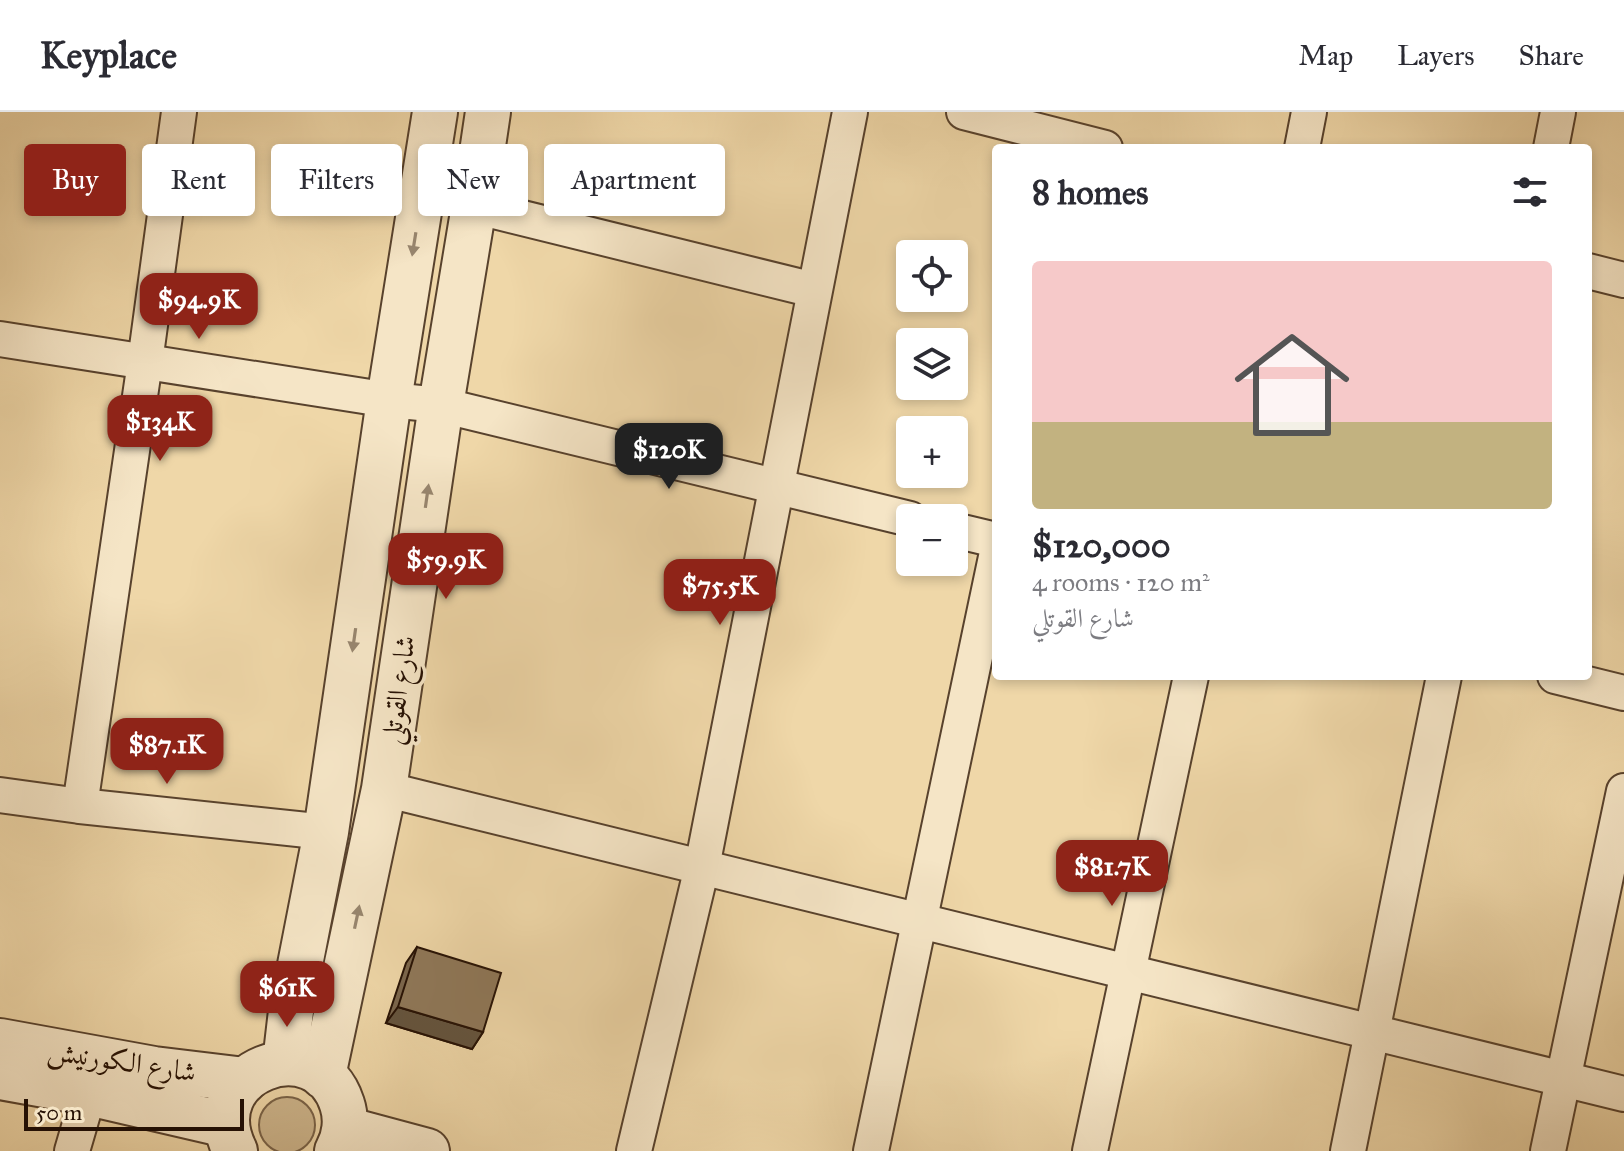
<!DOCTYPE html>
<html lang="en">
<head>
<meta charset="utf-8">
<style>
	:root { --surface:#fff; --page:#f7f7f7; --text:#2b2b33; --muted:#7c7c81; --line:#e1e1e2; --accent:#8f2418 }
	body { margin:0; font-family:"IM FELL Great Primer",Amiri,serif; background:var(--page); color:var(--text); height:100vh; display:flex; flex-direction:column; font-size:30px; white-space:nowrap }
	* { box-sizing:border-box; margin:0 }
	p { font-size:26px; color:var(--muted) }
	.icon { flex:none; width:44px; height:44px; fill:none; stroke:currentColor; stroke-width:2; stroke-linecap:round; stroke-linejoin:round }
	.map { position:relative; flex:1; overflow:hidden }
	.sheet { position:absolute; left:992px; top:32px; width:600px; height:536px; display:flex; flex-direction:column; background:var(--surface); border-radius:8px; box-shadow:0 4px 12px #0003 }
	.sheet>* { flex:none }
	.hud { position:absolute; left:24px; top:32px; width:760px; height:72px; display:flex; gap:16px }
	.tools { position:absolute; left:896px; top:128px; display:grid; gap:16px }
	.tools a { display:grid; place-items:center; width:72px; height:72px; border-radius:8px; background:var(--surface); box-shadow:0 4px 12px #0003; font-size:40px }
	.scale { position:absolute; left:24px; bottom:20px; width:220px; box-sizing:border-box; padding-left:8px; border:4px solid #261104; border-top:0; font-size:22px; line-height:28px; white-space:nowrap; color:#261104; -webkit-text-stroke:6px #f5e5c6; paint-order:stroke }
	.price { position:absolute; translate:-50% -68px; padding:0 18px; border-radius:16px; background:var(--accent); color:#fff; font-size:26px; line-height:52px; filter:drop-shadow(0 2px 4px #0008) }
	.price::after { content:''; position:absolute; left:50%; top:48px; width:24px; height:18px; margin-left:-12px; background:inherit; clip-path:polygon(0 0,100% 0,50% 100%) }
	.price.on { background:#222; color:#fff }
	ul { padding:0; list-style:none }
	li { display:grid; align-content:center; gap:16px; height:424px; padding:0 40px }
	li+li { border-top:2px solid var(--line) }
	li span { display:grid; place-items:center; height:248px; border-radius:8px; color:#555 }
	li>.icon { margin-inline-start:auto }
	span .icon { width:144px; height:144px; fill:#fffc; stroke-width:1 }
	li b { font-size:34px }
	h2 { display:flex; justify-content:space-between; align-items:center; height:96px; padding:0 40px; font-size:34px }
	.tag { padding:0 28px; border-radius:8px; background:var(--surface); box-shadow:0 4px 12px #0003; font-size:28px; line-height:72px }
	.tag.on { background:var(--accent); color:#fff }
	header { display:flex; align-items:center; gap:48px; box-sizing:border-box; height:112px; padding:0 40px; background:var(--surface); border-bottom:2px solid var(--line) }
	header strong { font-size:38px }
	nav { display:flex; gap:44px; margin-inline-start:auto; font-size:28px }
	.map>svg:first-child { display:block }
	.green { fill:#cdb58c; stroke:#7a6348; stroke-width:2 }
	.lines { fill:none; stroke-linecap:round; stroke-linejoin:round }
	.minor-casing { stroke:#58422d; stroke-width:38 }
	.tertiary-casing { stroke:#58422d; stroke-width:48 }
	.minor { stroke:#f5e5c6; stroke-width:34 }
	.tertiary { stroke:#f5e5c6; stroke-width:44 }
	.wall { fill:#7b674d; stroke:#261104; stroke-width:2 }
	.shaded-wall { fill:#64543e; stroke:#261104; stroke-width:2 }
	.building { fill:#8f7859; stroke:#261104; stroke-width:2 }
	.oneway { fill:#98866f }
	.labels { text-anchor:middle; dominant-baseline:central; stroke-width:7; stroke-linejoin:round; paint-order:stroke }
	.street-label { font-size:28px; fill:#261104; stroke:#f5e5c6 }
</style>
</head>
<body>
<header>
<strong>Keyplace</strong>
<nav><a>Map</a><a>Layers</a><a>Share</a></nav>
</header>
<div class="map">
<svg width="1624" height="1039" viewBox="0 0 1624 1039">
	<rect width="100%" height="100%" fill="#efd7a8"/>
	<filter id="stains"><feTurbulence type="fractalNoise" baseFrequency=".0025" numOctaves="4"/><feColorMatrix values="0 0 0 0 .2 0 0 0 0 .09 0 0 0 0 .02 0 0 0 .5 -.17"/></filter>
	<radialGradient id="worn" r=".72"><stop offset=".6" stop-color="#630" stop-opacity="0"/><stop offset="1" stop-color="#630" stop-opacity=".3"/></radialGradient>
	<circle class="green" cx="287" cy="1013" r="28"/>
	<g class="lines">
		<g class="minor-casing">
			<g id="minor">
				<path d="M964 0 1105 36"/>
				<path d="M1302 36 1309 0"/>
				<path d="M1551 36 1558 0"/>
				<path d="M474 94 814 178"/>
				<path d="M1588 159 1624 168"/>
				<path d="M0 227 389 288 441 293 910 407"/>
				<path d="M954 418 996 428"/>
				<path d="M1555 564 1624 581"/>
				<path d="M384 677 1624 982"/>
				<path d="M0 683 80 694 326 720"/>
				<path d="M80 694 145 250 179 0"/>
				<path d="M72 1039 89 981"/>
				<path d="M634 1039 702 755 850 0"/>
				<path d="M871 1039 996 445"/>
				<path d="M1090 1039 1191 564"/>
				<path d="M1348 1039 1444 564"/>
				<path d="M1548 1039 1624 679"/>
			</g>
		</g>
		<g class="tertiary-casing">
			<g id="tertiary">
				<path d="M0 929 154 957 245 968"/>
				<path d="M285 951 291 899 326 720 389 288 435 0"/>
				<path d="M323 964 384 677 441 293 474 94 488 0"/>
				<path d="M0 965 89 981 227 1013"/>
				<path d="M345 1017 427 1039"/>
				<path d="M235 1039C195 959 317 914 342 992 347 1007 345 1025 337 1039"/>
			</g>
		</g>
		<use href="#minor" class="minor"/>
		<use href="#tertiary" class="tertiary"/>
	</g>
	<path class="wall" d="M417 835 483 920 472 937 386 911 406 851Z"/>
	<path class="shaded-wall" d="M398 895 483 920 472 937 386 911Z"/>
	<path class="building" d="M417 835 501 861 483 920 398 895Z"/>
	<defs><path id="oneway-solid" d="M-6-.8H1V-3.2L6.5 0L1 3.2V.8H-6Z" transform="scale(2)"/></defs>
	<g class="oneway">
		<use href="#oneway-solid" transform="translate(414 132) rotate(99)"/>
		<use href="#oneway-solid" transform="translate(427 384) rotate(-82)"/>
		<use href="#oneway-solid" transform="translate(354 528) rotate(98)"/>
		<use href="#oneway-solid" transform="translate(357 805) rotate(-78)"/>
	</g>
	<g class="labels">
		<g class="street-label">
			<text transform="translate(398 578) rotate(-82)">شارع القوتلي</text>
			<text transform="translate(122 949) rotate(9)">شارع الكورنيش</text>
		</g>
	</g>
	<rect width="100%" height="100%" filter="url(#stains)"/>
	<rect width="100%" height="100%" fill="url(#worn)"/>
</svg>
<div class="tools">
<a><svg class="icon" aria-label="locate" viewBox="0 0 24 24"><circle cx="12" cy="12" r="6"/><path d="M12 2v4M12 18v4M2 12h4M18 12h4"/></svg></a>
<a><svg class="icon" aria-label="layers" viewBox="0 0 24 24"><path d="M12 4l9 5-9 5-9-5zM3 14l9 5 9-5"/></svg></a>
<a>+</a>
<a>−</a>
</div>
<div class="scale">50 m</div>
<b class="price" style="left:199px;top:229px">$94.9K</b>
<b class="price" style="left:160px;top:351px">$134K</b>
<b class="price on" style="left:669px;top:379px">$120K</b>
<b class="price" style="left:446px;top:489px">$59.9K</b>
<b class="price" style="left:720px;top:515px">$75.5K</b>
<b class="price" style="left:167px;top:674px">$87.1K</b>
<b class="price" style="left:1112px;top:796px">$81.7K</b>
<b class="price" style="left:287px;top:917px">$61K</b>
<div class="hud">
<a class="tag on">Buy</a>
<a class="tag">Rent</a>
<a class="tag">Filters</a>
<a class="tag">New</a>
<a class="tag">Apartment</a>
</div>
<section class="sheet">
<h2>8 homes<svg class="icon" aria-label="filters" viewBox="0 0 24 24"><path d="M4 7h16M4 17h16"/><circle cx="9" cy="7" r="2"/><circle cx="15" cy="17" r="2"/></svg></h2>
<ul>
<li><span style="background:linear-gradient(#f6c9c9 65%,#c2b280 0)"><svg class="icon" aria-label="home" viewBox="0 0 24 24"><path d="M3 11l9-7 9 7M6 9v11h12V9"/></svg></span><div><b>$120,000</b><p>4 rooms · 120 m²</p><p>شارع القوتلي</p></div></li>
</ul>
</section>
</div>
</body>
</html>
